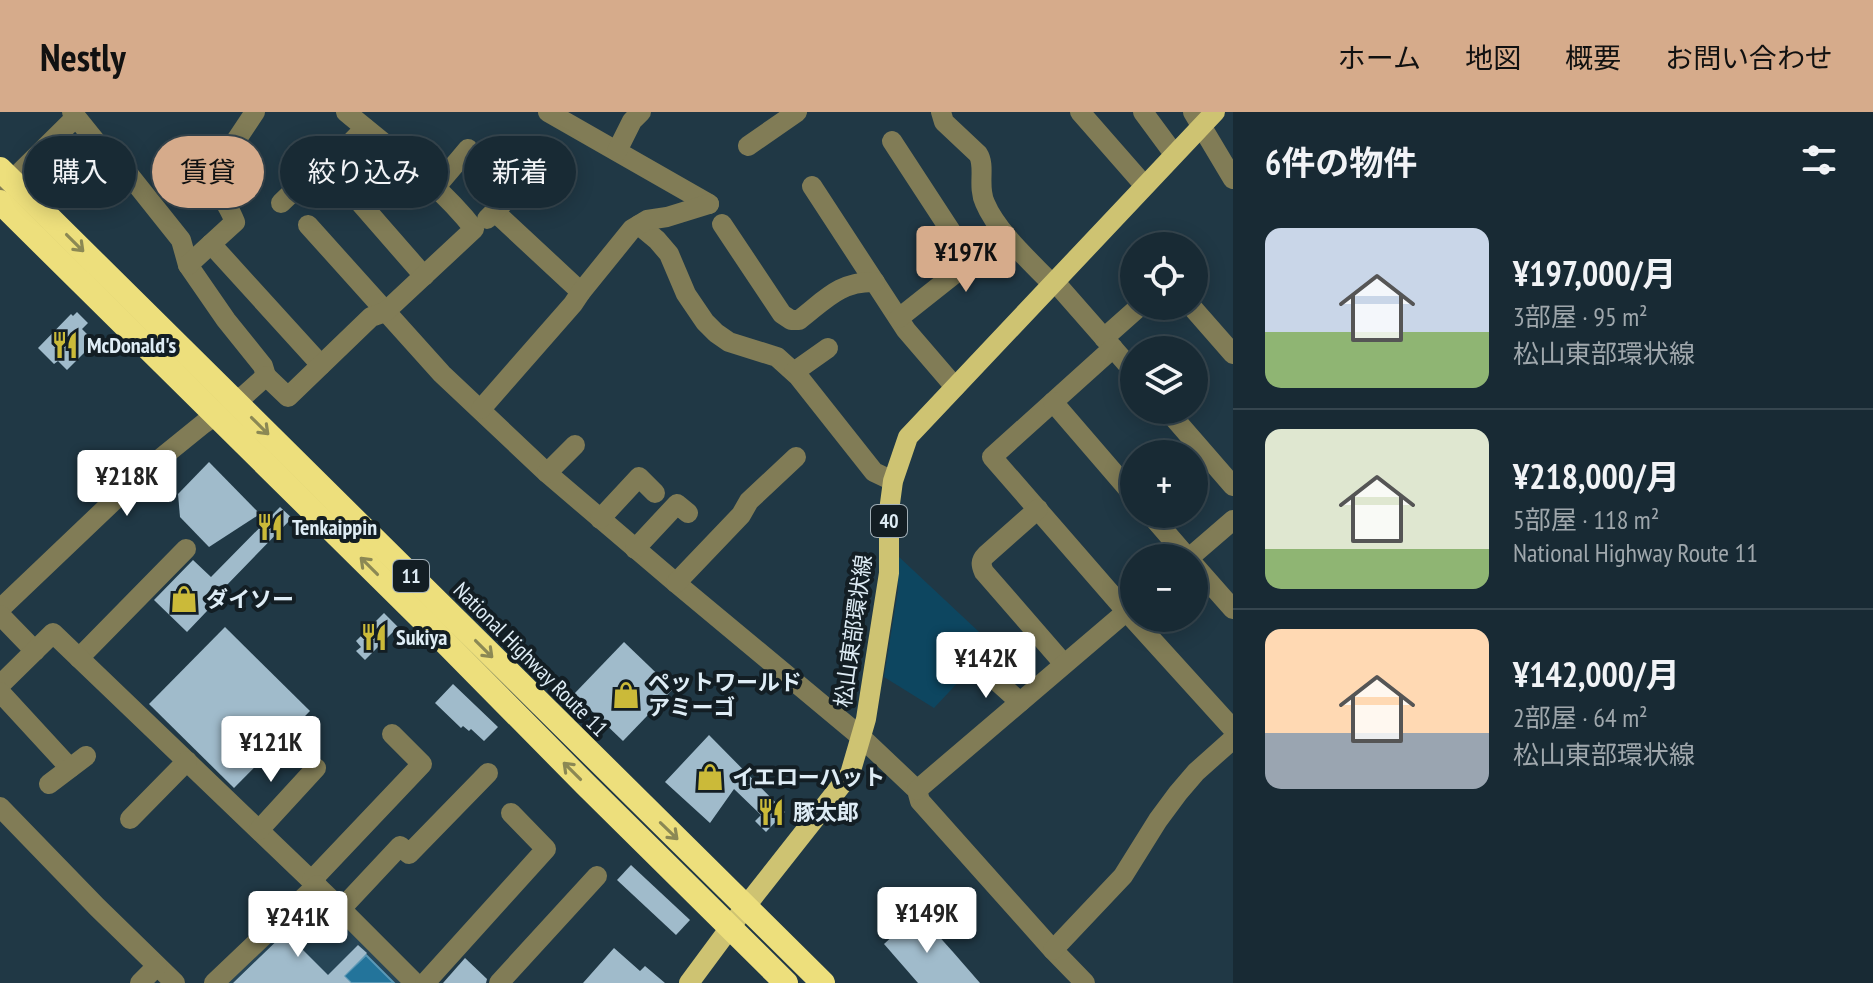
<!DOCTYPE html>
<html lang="ja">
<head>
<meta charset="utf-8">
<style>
	:root { --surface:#182a34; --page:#21323c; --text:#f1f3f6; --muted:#9fa7ac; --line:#36464f; --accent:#d6ab8b }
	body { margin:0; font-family:"PT Sans Narrow","Noto Sans JP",sans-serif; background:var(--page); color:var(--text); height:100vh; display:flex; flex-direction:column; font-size:30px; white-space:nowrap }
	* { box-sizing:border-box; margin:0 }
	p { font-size:26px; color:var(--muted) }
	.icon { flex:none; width:44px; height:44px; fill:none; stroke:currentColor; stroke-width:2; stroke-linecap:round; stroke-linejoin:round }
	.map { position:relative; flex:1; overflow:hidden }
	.side { display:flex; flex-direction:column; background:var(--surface); width:640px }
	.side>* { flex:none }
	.hud { position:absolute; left:24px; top:24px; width:760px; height:72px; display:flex; gap:16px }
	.controls { position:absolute; left:1120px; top:120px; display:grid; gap:16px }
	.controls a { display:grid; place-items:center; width:88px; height:88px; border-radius:50%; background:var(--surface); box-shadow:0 4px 20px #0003,0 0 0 2px var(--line); font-size:40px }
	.price { position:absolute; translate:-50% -68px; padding:0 18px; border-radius:8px; background:#fff; color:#222; font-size:26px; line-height:52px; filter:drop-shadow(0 2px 4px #0008) }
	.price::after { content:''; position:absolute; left:50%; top:48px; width:24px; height:18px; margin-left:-12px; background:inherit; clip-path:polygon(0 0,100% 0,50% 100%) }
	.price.on { background:var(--accent); color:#111 }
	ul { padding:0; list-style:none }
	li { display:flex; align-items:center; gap:24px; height:200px; padding:0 32px }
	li+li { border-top:2px solid var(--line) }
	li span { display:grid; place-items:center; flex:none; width:224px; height:160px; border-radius:16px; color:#555 }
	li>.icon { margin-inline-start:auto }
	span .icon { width:96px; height:96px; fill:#fffc; stroke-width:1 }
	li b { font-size:34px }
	h2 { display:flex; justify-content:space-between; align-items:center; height:96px; padding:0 32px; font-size:34px }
	.pill { padding:0 28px; border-radius:36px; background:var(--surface); box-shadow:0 4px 20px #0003,0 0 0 2px var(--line); font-size:28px; line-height:72px }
	.pill.on { background:var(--accent); color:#111 }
	header { display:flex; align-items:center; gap:48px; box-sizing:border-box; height:112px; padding:0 40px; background:var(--accent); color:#111 }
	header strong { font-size:38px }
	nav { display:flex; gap:44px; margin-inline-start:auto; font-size:28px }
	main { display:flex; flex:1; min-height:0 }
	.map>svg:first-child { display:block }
	.built { fill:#274556 }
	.green { fill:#0d4660 }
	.water { fill:#23749b; stroke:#5b98b6; stroke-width:2 }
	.building { fill:#a0bbcb }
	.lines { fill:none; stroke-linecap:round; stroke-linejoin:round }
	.minor { stroke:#817c56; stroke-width:20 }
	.major { stroke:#cec372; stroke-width:20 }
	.highway { stroke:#eddf7c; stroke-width:24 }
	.oneway { stroke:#8b8854 }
	.labels { text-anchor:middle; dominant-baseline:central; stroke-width:8; stroke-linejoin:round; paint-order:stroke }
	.shield { fill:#131e24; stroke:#a1aeb6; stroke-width:2 }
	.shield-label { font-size:20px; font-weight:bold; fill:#deecf5 }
	.poi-label { font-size:22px; font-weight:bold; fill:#deecf5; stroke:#131e24; text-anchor:start }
	.street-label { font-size:22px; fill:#deecf5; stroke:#131e24 }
</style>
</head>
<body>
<header>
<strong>Nestly</strong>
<nav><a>ホーム</a><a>地図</a><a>概要</a><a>お問い合わせ</a></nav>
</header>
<main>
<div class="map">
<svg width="1233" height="871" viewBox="0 0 1233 871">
	<rect width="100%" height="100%" fill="#203845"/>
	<path class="built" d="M311 785H321L407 871H220Z"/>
	<path class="green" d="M898 444 993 533 934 596 884 565 898 478Z"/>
	<path class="water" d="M366 843 394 871H351L344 864Z"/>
	<g class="building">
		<path d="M77 200 88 211 82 217 95 230 67 258 58 249 54 252 38 236 71 202 73 204Z"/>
		<path d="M209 350 260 402 209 435 180 405 178 382Z"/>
		<path d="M280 395 292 406 223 477 226 479 187 520 154 488 193 448 211 465Z"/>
		<path d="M384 501 398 515 365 548 356 539 361 535 356 529Z"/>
		<path d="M225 515 310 599 234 676 149 592Z"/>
		<path d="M624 530 673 577 623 629 574 582Z"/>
		<path d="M453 572 498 615 484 629 471 617 469 619 463 614 461 616 435 591Z"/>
		<path d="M709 623 785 700 766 720 755 709 761 703 734 677 710 711 665 670Z"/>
		<path d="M631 753 690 808 676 823 617 768Z"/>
		<path d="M316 791 329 803 318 814 314 810 295 830 328 863 358 833 367 841 344 864 351 871H233Z"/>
		<path d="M918 801 953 840 980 871H918L884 832Z"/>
		<path d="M614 836 640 859 645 854 665 871H583Z"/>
		<path d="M465 846 487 867 486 871H443Z"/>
	</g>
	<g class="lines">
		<g class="minor">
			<path d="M72 0 110 47 130 64 181 128 188 153 226 208 263 254 266 264"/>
			<path d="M548 0 709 92"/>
			<path d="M941 0 944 10 978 42C986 54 977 74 985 91 997 120 1031 150 1053 173"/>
			<path d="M1080 0 1144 73"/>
			<path d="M1143 0 1174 42"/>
			<path d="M1193 0 1233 67"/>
			<path d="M892 29 971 150"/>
			<path d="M748 34 797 0"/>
			<path d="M617 39 632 9 641 0"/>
			<path d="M328 54 424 164"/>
			<path d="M812 74 906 218 955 275"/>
			<path d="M435 76 468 37"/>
			<path d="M0 80 76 5"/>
			<path d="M281 91 312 61 323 59 365 16"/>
			<path d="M495 100 581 180"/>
			<path d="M487 107 528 66"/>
			<path d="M722 112 782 202 791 208H799C825 188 840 169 875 170"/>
			<path d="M308 113 442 262 547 361 676 471 861 625 917 678 920 689 1053 838 1085 871"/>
			<path d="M639 113 657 128 669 142 686 182 705 210 716 221 729 230 777 245 798 264 874 360 893 369"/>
			<path d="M211 132 321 253"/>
			<path d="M188 153 235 110C229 94 217 80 213 63L255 0"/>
			<path d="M1055 170 1134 260"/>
			<path d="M1191 194 1233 242"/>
			<path d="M899 206 1005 122"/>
			<path d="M1104 226 1140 194"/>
			<path d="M1113 236 992 345 1126 499 1233 617"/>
			<path d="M794 260 828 236"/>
			<path d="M1053 290 1134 384"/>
			<path d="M481 297 573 192 581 180 632 117 647 108 667 105 709 92"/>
			<path d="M1167 298 1233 374"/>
			<path d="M547 361 575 333"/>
			<path d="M1038 397 986 443C980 449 981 453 984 460L1064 552"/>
			<path d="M1150 402 1188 446"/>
			<path d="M600 407 639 365 655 381"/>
			<path d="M635 437 677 392 688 401"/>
			<path d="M1189 446 1233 408"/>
			<path d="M1194 453 1233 497"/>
			<path d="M676 471 741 403 749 389 796 345"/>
			<path d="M0 497 145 359 203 312 246 282 266 264 288 285 371 205 385 200 474 117C440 73 389 36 346 0"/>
			<path d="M0 503 35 539"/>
			<path d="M79 546 186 437"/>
			<path d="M980 554 1020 590"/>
			<path d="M0 573 53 521 341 797 415 871"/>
			<path d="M0 580 70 656"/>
			<path d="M49 672 86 644"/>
			<path d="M917 678 1134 493"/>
			<path d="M0 695 97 795 175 871"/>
			<path d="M130 707 187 649"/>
			<path d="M259 718 316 656"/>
			<path d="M312 768 422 652 392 622"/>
			<path d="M341 797 400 734 409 742 488 661"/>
			<path d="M1053 838 1123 764 1158 708 1178 681 1196 660 1233 627"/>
			<path d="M140 871 157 854"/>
			<path d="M214 871 317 773"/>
			<path d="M425 871 546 737 511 701"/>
			<path d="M499 871 597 764"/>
		</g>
		<path class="major" d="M689 871 746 794 850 662 866 607 889 461V399L893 369 908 325 1215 0"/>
		<g class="highway">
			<path d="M0 57 823 871"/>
			<path d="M0 90 426 511 586 673 786 871"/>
		</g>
	</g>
	<defs><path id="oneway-shaft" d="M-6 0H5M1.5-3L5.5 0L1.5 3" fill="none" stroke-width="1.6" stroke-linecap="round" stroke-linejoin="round" transform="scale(2)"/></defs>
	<g class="oneway">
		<use href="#oneway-shaft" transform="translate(75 131) rotate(45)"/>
		<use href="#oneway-shaft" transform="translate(260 314) rotate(45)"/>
		<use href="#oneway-shaft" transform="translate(369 454) rotate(-135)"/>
		<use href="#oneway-shaft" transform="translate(484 537) rotate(45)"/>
		<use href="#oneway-shaft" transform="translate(572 659) rotate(-135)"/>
		<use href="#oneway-shaft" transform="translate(669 719) rotate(44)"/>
	</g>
	<defs>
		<g id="restaurant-bare" transform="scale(2.16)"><path d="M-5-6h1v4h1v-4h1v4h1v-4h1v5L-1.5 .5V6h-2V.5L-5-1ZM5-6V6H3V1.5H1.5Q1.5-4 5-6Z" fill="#cbba39" stroke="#131e24" stroke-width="2.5" paint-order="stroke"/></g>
		<g id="shop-bare" transform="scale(2.16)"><path d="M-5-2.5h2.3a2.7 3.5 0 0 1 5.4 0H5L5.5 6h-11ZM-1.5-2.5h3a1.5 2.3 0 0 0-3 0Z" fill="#cbba39" stroke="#131e24" stroke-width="2.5" paint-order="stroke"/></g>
	</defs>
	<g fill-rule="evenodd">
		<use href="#restaurant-bare" x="65" y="233"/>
		<use href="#restaurant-bare" x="270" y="415"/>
		<use href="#shop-bare" x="184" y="487"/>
		<use href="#restaurant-bare" x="374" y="525"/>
		<use href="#shop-bare" x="626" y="583"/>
		<use href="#shop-bare" x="710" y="665"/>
		<use href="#restaurant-bare" x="771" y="700"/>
	</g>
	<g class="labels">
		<g class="shield">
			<rect x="871" y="393" width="36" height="32" rx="6"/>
			<rect x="393" y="448" width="36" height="32" rx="6"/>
		</g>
		<g class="shield-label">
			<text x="889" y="409">40</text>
			<text x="411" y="464">11</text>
		</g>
		<g class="poi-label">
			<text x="87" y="233">McDonald's</text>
			<text x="292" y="415">Tenkaippin</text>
			<text x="206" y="487">ダイソー</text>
			<text x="396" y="525">Sukiya</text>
			<text x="648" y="570">ペットワールド<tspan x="648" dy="25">アミーゴ</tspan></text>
			<text x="732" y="665">イエローハット</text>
			<text x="793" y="700">豚太郎</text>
		</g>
		<g class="street-label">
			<text transform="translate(853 519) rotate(-82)">松山東部環状線</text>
			<text transform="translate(531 547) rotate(45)">National Highway Route 11</text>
		</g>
	</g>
</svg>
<div class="controls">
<a><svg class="icon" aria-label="locate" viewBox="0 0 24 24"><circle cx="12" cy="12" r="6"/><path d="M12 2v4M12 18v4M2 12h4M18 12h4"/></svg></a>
<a><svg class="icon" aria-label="layers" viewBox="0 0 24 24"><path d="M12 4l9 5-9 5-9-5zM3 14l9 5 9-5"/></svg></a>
<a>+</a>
<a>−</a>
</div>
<b class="price on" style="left:966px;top:182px">¥197K</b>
<b class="price" style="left:127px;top:406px">¥218K</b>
<b class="price" style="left:986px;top:588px">¥142K</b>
<b class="price" style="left:271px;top:672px">¥121K</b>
<b class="price" style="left:927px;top:843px">¥149K</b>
<b class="price" style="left:298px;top:847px">¥241K</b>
<div class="hud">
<a class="pill">購入</a>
<a class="pill on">賃貸</a>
<a class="pill">絞り込み</a>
<a class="pill">新着</a>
</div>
</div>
<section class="side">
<h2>6件の物件<svg class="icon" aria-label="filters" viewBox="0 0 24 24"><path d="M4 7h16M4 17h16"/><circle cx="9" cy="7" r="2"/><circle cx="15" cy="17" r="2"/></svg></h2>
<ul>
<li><span style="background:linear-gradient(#c9d6e8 65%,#8fb573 0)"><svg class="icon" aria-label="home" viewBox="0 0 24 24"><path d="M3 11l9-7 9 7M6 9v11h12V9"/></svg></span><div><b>¥197,000/月</b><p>3部屋 · 95 m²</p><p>松山東部環状線</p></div></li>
<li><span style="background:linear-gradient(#dfe7d0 75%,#8fb573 0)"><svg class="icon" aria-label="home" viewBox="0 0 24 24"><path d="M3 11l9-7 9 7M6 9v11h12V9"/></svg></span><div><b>¥218,000/月</b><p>5部屋 · 118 m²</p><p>National Highway Route 11</p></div></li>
<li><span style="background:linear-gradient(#ffd9b3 65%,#9aa5b1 0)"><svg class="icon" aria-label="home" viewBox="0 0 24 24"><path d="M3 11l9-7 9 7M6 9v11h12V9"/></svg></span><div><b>¥142,000/月</b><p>2部屋 · 64 m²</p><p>松山東部環状線</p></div></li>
</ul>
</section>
</main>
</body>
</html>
